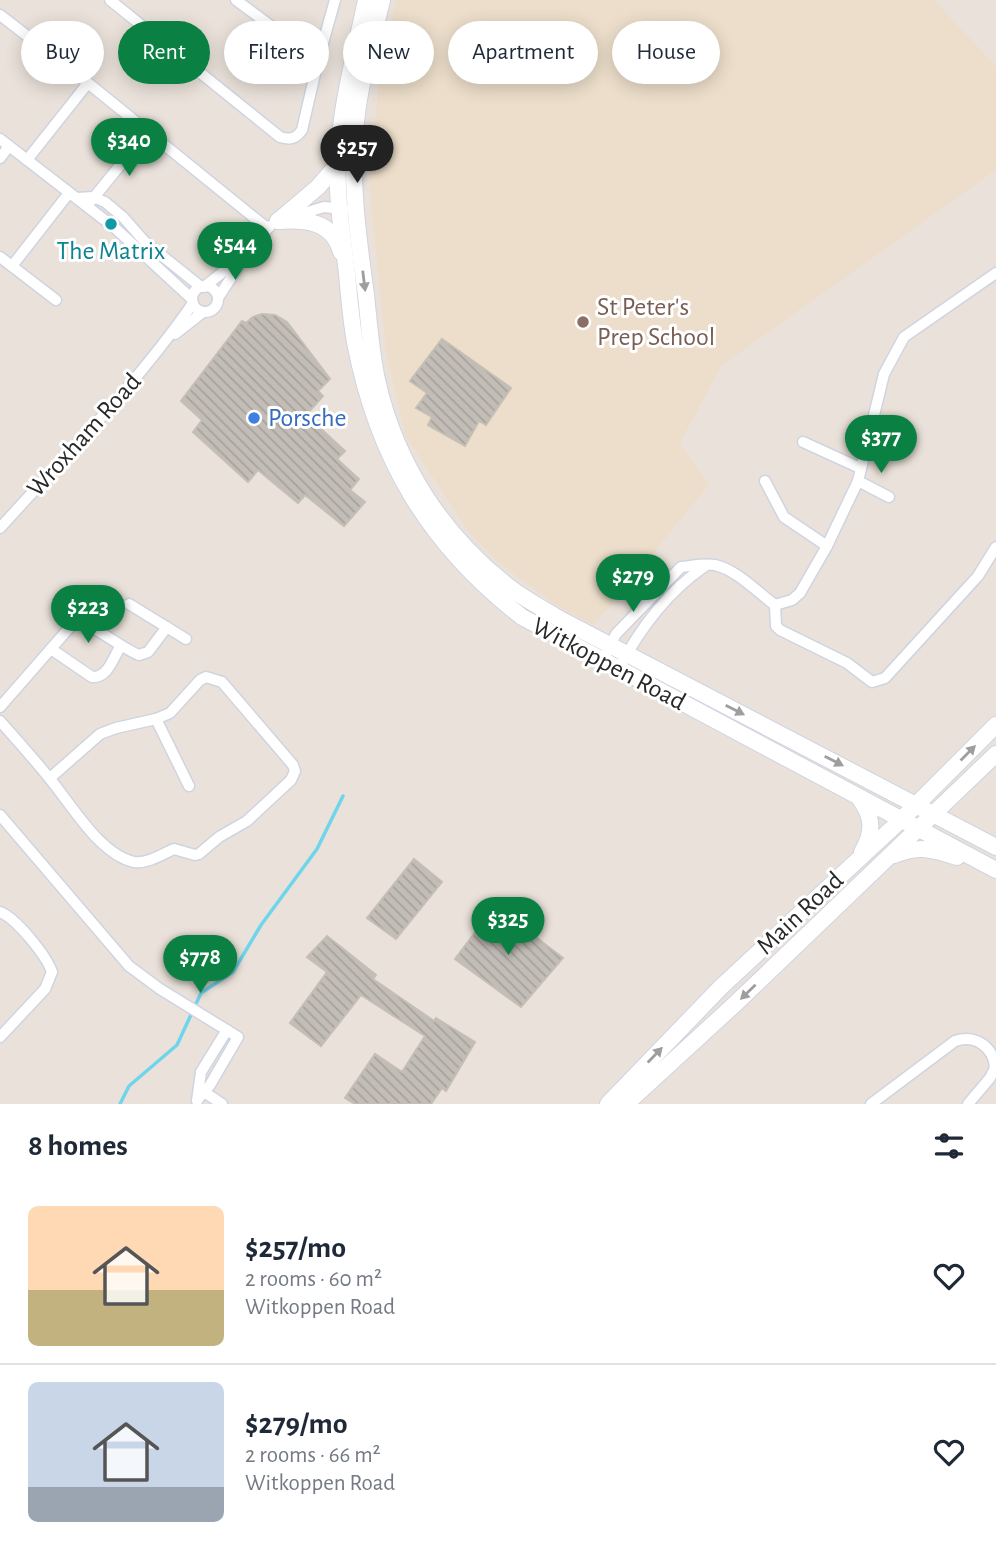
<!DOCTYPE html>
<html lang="en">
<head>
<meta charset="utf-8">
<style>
	:root { --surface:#fff; --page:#f6f6f7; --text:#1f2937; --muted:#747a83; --line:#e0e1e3; --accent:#0b8043 }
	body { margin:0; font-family:"Alegreya Sans",sans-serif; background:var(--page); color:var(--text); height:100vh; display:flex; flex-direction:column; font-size:26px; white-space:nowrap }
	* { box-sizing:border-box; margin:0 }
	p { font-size:23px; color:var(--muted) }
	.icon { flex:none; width:38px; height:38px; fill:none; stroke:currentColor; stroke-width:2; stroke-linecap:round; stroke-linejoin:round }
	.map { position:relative; height:1104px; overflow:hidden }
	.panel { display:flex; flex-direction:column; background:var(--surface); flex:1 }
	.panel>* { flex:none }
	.banner { position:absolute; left:21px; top:21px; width:956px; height:63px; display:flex; gap:14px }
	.price { position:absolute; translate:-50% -60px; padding:0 16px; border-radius:24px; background:var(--accent); color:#fff; font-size:23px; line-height:46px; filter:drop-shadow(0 2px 4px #0008) }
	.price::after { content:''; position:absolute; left:50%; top:42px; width:21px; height:16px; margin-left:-10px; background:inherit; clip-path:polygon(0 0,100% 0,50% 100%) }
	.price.current { background:#222; color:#fff }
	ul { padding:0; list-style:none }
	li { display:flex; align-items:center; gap:21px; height:175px; padding:0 28px }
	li+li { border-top:2px solid var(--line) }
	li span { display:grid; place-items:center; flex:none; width:196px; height:140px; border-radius:10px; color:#555 }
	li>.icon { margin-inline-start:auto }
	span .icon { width:84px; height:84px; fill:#fffc; stroke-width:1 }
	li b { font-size:30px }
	h2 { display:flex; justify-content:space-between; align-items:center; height:84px; padding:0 28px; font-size:30px }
	.tag { padding:0 24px; border-radius:32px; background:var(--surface); box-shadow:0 4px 18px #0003; font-size:24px; line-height:63px }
	.tag.current { background:var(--accent); color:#fff }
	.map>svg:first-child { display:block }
	.education { fill:#ecdeca }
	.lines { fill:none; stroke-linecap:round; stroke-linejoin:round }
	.stream { stroke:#6fd5eb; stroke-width:3.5 }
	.building { fill:url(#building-back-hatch); stroke:#c5beb4; stroke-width:2 }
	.street-casing { stroke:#cfd4e1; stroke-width:13 }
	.secondary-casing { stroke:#cfd4e1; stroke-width:18 }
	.street { stroke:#fff; stroke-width:10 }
	.secondary { stroke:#fff; stroke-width:16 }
	.oneway { fill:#9e9e9e }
	.culture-dot { fill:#0f9aa8; stroke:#fff; stroke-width:2.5 }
	.education-dot { fill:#8d6e63; stroke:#fff; stroke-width:2.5 }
	.shop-dot { fill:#3f7fe0; stroke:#fff; stroke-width:2.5 }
	.labels { text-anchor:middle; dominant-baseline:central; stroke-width:6; stroke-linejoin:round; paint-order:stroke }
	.culture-label { font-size:26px; fill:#0d838f; stroke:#fff }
	.education-label { font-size:26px; fill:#785e54; stroke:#fff; text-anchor:start }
	.shop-label { font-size:26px; fill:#366cbe; stroke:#fff; text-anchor:start }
	.street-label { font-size:26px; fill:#282828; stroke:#fff }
</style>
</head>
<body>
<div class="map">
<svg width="996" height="1104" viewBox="0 0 996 1104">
	<defs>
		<pattern id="building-back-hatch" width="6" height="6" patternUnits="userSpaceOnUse" patternTransform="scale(1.75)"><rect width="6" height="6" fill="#c2bdb6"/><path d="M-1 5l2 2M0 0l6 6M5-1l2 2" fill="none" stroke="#a7a29c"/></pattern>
	</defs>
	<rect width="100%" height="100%" fill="#eae2da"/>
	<path class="education" d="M397 0H934L996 66V170L721 366 680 443 709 485 594 625 559 607 498 562 469 532 406 437 386 352 369 181 380 70Z"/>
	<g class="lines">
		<path class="stream" d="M120 1104 129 1086 177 1045 201 993 233 972 261 925 317 849 343 796"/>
	</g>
	<g class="building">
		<path d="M262 314 275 315 287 322 330 379 318 391 323 396 306 415 345 451 337 459 359 479 350 490 365 502 344 526 305 495 298 503 258 470 248 482 193 432 202 420 181 401 242 321 246 323 253 317Z"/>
		<path d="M442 339 511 388 486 425 479 421 465 446 428 425 432 417 416 408 427 393 410 381Z"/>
		<path d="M414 859 442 882 396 939 367 918Z"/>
		<path d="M495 906 563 958 521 1007 455 959Z"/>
		<path d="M327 936 376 975 373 979 434 1021 436 1018 475 1042 446 1091 442 1088 431 1104H355L345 1098 375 1054 402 1072 425 1036 361 995 321 1046 290 1023 327 972 307 957Z"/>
	</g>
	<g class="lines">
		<g class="street-casing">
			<g id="street">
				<path d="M110 0 280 137C290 140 296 139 302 130L318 61 335 0"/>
				<path d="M236 0 318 61"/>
				<path d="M0 15 88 83 267 228"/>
				<path d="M0 139 115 228 192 299"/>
				<path d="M0 158 9 146"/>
				<path d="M27 160 88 83"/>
				<path d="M77 198 93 197 105 202 123 217 145 242 201 287"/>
				<path d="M91 201 148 131"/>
				<path d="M291 217 324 207 344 209"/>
				<path d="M0 257 56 300"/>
				<path d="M12 266 69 193"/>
				<circle cx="205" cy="299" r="13"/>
				<path d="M204 287 238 260"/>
				<path d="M218 298 247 253 270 226"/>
				<path d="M175 334 203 312"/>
				<path d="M803 442 860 468"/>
				<path d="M765 481 784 517 827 546"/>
				<path d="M858 481 889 497"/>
				<path d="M0 528C66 455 137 384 193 303"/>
				<path d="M129 604 186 639"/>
				<path d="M775 605 776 626 780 630 847 663 872 682 885 678 978 576 996 547"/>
				<path d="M51 649 92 677C108 678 113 658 120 647"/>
				<path d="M602 661 616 634 681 567C692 566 704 563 715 565 737 570 757 592 775 605L792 600 800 593 827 546 858 481 884 374 904 337 996 273"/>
				<path d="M618 670C639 630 667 592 705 566"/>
				<path d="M0 707 70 627C73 625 76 622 80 622 88 622 125 650 139 655L148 652 167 627"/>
				<path d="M156 719 189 786"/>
				<path d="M0 721C17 740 34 759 50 779 71 804 100 855 134 862 147 864 163 854 174 849L195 855 199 854 219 837 247 821 291 780 295 771 293 765 222 682 206 677 200 680 170 713 156 719 116 728 100 734 50 778"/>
				<path d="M0 815 129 966 160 989 238 1037 210 1085 198 1099"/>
				<path d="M0 912C16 918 46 955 52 972L45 989 0 1037"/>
				<path d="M201 1090 222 1104"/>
				<path d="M197 1101 201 1072 227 1030"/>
				<path d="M871 1104 955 1041C975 1034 994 1047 995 1068L990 1078 968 1104"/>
			</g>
		</g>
		<g class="secondary-casing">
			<g id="secondary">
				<path d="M366 0C355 53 340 108 338 162 336 199 343 237 347 274 349 296 351 320 355 342 377 458 429 545 522 617L996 870"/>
				<path d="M382 0C372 44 357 90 355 136 351 189 359 243 366 295 369 323 371 352 377 380 396 465 443 537 513 590 527 600 543 609 558 618L996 847"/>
				<path d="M278 221C305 219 333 221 341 252"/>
				<path d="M278 221 318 187 338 164"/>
				<path d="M860 799C873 817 874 832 862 852"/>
				<path d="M894 855C920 845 932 849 957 857"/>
				<path d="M608 1104 721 987 902 819 996 725"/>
				<path d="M626 1104 735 1004 996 754"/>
			</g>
		</g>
		<use href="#street" class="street"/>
		<use href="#secondary" class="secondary"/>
	</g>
	<defs><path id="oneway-solid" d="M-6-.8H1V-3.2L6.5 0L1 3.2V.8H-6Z" transform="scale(1.75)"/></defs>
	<g class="oneway">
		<use href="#oneway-solid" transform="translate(364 281) rotate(83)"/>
		<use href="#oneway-solid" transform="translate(735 710) rotate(27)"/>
		<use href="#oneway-solid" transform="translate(968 753) rotate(-45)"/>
		<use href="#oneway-solid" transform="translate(834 761) rotate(27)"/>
		<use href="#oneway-solid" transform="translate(748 992) rotate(136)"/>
		<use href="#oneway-solid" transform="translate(655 1055) rotate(-46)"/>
	</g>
	<circle class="culture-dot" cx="111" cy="224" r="7"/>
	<circle class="education-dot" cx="583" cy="322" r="7"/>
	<circle class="shop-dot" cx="254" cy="418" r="7"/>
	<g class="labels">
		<g class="culture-label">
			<text x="111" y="251">The Matrix</text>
		</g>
		<g class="education-label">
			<text x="597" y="307">St Peter's<tspan x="597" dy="30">Prep School</tspan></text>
		</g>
		<g class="shop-label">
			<text x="268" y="418">Porsche</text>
		</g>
		<g class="street-label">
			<text transform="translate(84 435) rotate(-48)">Wroxham Road</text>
			<text transform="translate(609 664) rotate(28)">Witkoppen Road</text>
			<text transform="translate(800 913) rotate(-43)">Main Road</text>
		</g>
	</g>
</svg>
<b class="price" style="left:129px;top:178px">$340</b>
<b class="price current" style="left:357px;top:185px">$257</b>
<b class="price" style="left:235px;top:282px">$544</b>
<b class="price" style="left:881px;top:475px">$377</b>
<b class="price" style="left:633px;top:614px">$279</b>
<b class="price" style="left:88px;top:645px">$223</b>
<b class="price" style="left:508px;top:957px">$325</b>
<b class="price" style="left:200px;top:995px">$778</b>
<div class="banner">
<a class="tag">Buy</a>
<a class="tag current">Rent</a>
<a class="tag">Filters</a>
<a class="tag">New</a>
<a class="tag">Apartment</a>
<a class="tag">House</a>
</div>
</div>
<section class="panel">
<h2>8 homes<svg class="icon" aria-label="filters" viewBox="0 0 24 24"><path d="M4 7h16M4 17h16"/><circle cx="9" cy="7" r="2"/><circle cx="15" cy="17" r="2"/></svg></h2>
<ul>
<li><span style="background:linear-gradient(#ffd9b3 60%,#c2b280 0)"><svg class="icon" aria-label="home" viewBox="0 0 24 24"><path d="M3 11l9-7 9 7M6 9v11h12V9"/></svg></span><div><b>$257/mo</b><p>2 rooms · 60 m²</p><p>Witkoppen Road</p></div><svg class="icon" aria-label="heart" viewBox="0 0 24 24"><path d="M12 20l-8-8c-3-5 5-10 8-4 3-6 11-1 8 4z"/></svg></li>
<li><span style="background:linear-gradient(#c9d6e8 75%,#9aa5b1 0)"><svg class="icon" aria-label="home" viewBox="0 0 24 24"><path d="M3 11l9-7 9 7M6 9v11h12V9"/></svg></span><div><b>$279/mo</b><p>2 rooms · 66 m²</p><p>Witkoppen Road</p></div><svg class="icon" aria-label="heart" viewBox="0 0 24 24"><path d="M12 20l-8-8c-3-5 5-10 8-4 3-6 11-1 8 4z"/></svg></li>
</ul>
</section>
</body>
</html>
